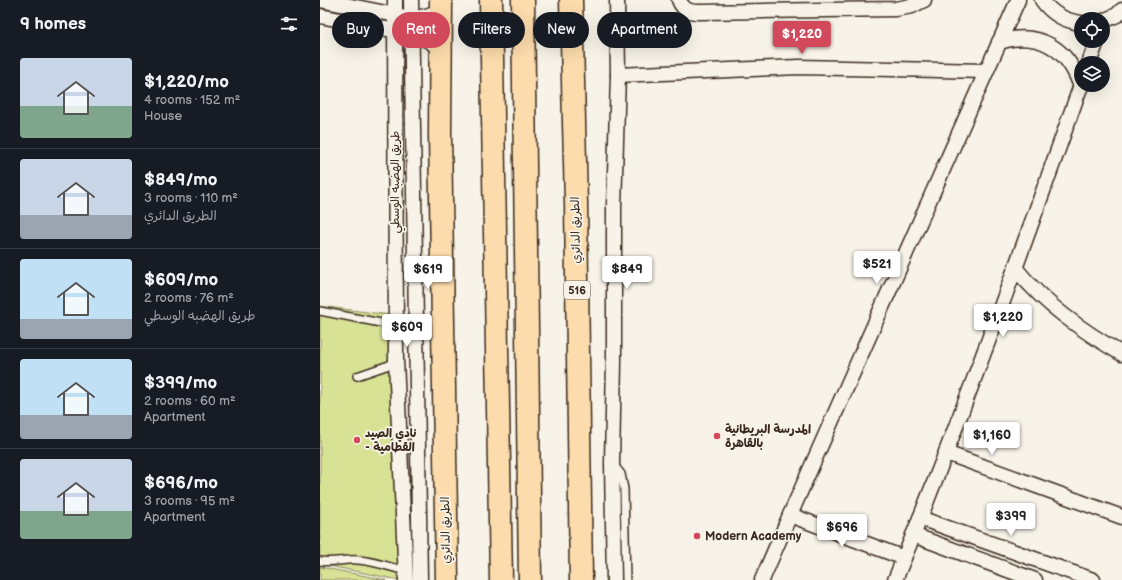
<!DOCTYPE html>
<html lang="en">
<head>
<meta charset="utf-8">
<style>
	:root { --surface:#171b24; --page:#20242c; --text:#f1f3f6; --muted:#9ea1a6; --line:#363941; --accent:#d1495b }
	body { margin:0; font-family:"Balsamiq Sans","Playpen Sans Arabic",sans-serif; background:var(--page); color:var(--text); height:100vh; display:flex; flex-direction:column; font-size:15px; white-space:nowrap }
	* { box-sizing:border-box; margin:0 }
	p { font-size:13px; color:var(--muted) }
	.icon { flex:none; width:22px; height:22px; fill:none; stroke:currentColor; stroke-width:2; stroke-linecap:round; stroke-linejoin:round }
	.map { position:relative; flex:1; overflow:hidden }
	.details { display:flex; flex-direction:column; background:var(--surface); width:320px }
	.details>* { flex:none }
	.guide { position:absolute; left:12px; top:12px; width:380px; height:36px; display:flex; gap:8px }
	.controls { position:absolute; left:754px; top:12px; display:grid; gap:8px }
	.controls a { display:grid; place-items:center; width:36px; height:36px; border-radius:50%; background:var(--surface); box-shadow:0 4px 16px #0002; font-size:20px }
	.price { position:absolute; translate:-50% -34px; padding:0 9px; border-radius:4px; background:#fff; color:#222; font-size:13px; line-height:26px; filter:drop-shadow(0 1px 2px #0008) }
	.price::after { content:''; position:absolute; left:50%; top:24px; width:12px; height:9px; margin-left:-6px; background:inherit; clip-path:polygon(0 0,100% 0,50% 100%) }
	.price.current { background:var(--accent); color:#fff }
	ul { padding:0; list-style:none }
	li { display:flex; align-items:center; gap:12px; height:100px; padding:0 20px }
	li+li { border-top:1px solid var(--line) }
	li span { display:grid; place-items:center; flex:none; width:112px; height:80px; border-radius:4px; color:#555 }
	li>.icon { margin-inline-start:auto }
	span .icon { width:48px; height:48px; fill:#fffc; stroke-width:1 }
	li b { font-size:17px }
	h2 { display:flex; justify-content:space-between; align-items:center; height:48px; padding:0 20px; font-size:17px }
	.chip { padding:0 14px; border-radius:18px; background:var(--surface); box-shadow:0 4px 16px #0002; font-size:14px; line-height:36px }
	.chip.current { background:var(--accent); color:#fff }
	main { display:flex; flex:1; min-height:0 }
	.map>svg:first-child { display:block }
	.green { fill:#d7e295; stroke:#89865a }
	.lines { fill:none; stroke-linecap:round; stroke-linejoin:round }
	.lane-casing { stroke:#3b2a1e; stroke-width:10 }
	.street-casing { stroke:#3b2a1e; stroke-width:17 }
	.highway-casing { stroke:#3b2a1e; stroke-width:25 }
	.lane { stroke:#f7f3e8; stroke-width:7 }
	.street { stroke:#f7f3e8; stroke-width:14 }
	.highway { stroke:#fcdcac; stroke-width:22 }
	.poi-dot { fill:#d1495b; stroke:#f7f3e8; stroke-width:1.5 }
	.labels { text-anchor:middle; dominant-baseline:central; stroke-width:3.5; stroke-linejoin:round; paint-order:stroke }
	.shield { fill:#f7f3e8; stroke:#73665b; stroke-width:1 }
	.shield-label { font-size:11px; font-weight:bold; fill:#3b2a1e }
	.street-label { font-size:12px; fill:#3b2a1e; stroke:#f7f3e8 }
	.poi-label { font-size:12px; font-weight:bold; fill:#3b2a1e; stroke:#f7f3e8; text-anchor:start }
</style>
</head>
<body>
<main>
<section class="details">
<h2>9 homes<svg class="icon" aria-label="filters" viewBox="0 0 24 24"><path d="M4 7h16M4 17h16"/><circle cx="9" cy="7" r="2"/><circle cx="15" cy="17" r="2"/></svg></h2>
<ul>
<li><span style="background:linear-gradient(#c9d6e8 60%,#7fa58c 0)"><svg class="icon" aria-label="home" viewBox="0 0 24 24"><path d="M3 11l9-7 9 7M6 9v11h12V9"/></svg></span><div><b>$1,220/mo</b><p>4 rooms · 152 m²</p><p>House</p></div></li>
<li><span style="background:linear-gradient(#c9d6e8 70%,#9aa5b1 0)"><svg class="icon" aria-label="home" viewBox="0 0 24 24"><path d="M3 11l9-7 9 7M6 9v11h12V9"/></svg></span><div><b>$849/mo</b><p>3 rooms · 110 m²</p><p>الطريق الدائري</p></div></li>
<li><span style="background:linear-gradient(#bfe0f5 75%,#9aa5b1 0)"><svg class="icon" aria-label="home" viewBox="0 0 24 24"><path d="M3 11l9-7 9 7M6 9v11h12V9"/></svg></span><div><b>$609/mo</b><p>2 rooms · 76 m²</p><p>طريق الهضبه الوسطي</p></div></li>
<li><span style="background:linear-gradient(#bfe0f5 70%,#9aa5b1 0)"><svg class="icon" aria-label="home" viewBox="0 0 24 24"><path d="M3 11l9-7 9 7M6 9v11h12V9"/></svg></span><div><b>$399/mo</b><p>2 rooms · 60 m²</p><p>Apartment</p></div></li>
<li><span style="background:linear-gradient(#c9d6e8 65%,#7fa58c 0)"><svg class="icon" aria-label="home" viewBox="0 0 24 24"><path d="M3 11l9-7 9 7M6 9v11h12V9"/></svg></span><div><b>$696/mo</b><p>3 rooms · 95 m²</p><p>Apartment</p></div></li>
</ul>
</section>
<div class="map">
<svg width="802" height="580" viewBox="0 0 802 580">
	<rect width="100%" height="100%" fill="#f7f3e8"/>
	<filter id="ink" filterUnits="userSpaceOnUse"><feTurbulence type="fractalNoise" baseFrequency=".025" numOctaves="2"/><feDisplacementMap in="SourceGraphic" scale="8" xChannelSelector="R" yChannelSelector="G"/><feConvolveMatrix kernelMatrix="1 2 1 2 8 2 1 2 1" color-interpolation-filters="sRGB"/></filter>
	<g filter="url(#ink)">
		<g class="green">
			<path d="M0 306 70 315 79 580 0 564Z"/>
			<path d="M0 567 66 580H0Z"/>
		</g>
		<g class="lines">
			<g class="lane-casing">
				<g id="lane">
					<path d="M0 311 76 326"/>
					<path d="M37 376 69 365 76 360"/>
					<path d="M294 465 301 474 304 489 306 580"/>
					<path d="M0 561C13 563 25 559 38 560 54 561 70 567 85 571"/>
				</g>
			</g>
			<g class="street-casing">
				<g id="street">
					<path d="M0 0 91 18C102 18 111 15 121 10"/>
					<path d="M75 0 76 360 86 580"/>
					<path d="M91 0 100 580"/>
					<path d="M359 0C363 10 369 12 379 12L576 9 592 6 604 0"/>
					<path d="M722 0C731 13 745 21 761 23"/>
					<path d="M0 16 92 34 110 41 120 49"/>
					<path d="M783 21 797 15 802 10"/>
					<path d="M679 42C719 30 748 48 761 87"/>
					<path d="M769 63 777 41"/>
					<path d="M298 75 479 67 666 71"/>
					<path d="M696 269C725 305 763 331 802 354"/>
					<path d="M626 453 802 517"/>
					<path d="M470 515 584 558"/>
					<path d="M600 518 773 580"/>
					<path d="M593 535 715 580"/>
					<path d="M294 580 292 463 294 361V207L298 75 297 0"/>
					<path d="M442 580 470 515 698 0"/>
					<path d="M575 580C642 417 702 251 761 85"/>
				</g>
			</g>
			<g class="highway-casing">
				<g id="highway">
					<path d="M121 0 120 133 127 580"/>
					<path d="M171 0 181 580"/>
					<path d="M203 0 210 580"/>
					<path d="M251 0 256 203 261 580"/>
				</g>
			</g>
			<use href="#lane" class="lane"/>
			<use href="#street" class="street"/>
			<use href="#highway" class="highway"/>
		</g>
	</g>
	<g class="poi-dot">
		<circle cx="397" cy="436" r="4"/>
		<circle cx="37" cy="440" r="4"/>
		<circle cx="377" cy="536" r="4"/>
	</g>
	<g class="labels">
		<rect class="shield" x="244" y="281" width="26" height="18" rx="3"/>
		<g class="shield-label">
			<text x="257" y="290">516</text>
		</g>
		<g class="street-label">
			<text transform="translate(75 182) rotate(-90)">طريق الهضبه الوسطي</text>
			<text transform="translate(256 230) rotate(-91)">الطريق الدائري</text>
			<text transform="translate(126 530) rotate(-91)">الطريق الدائري</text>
		</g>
		<g class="poi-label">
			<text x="405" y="429">المدرسة البريطانية<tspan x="405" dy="14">بالقاهرة</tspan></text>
			<text x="45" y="433">نادي الصيد<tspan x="45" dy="14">- القطامية</tspan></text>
			<text x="385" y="536">Modern Academy</text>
		</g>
	</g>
</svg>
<div class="controls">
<a><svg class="icon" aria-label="locate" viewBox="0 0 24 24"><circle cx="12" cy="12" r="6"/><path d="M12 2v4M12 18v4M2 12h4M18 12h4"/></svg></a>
<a><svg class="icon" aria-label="layers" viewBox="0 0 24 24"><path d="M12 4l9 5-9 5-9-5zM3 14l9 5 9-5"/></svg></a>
</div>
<b class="price current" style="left:482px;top:55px">$1,220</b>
<b class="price" style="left:557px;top:285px">$521</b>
<b class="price" style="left:108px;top:290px">$619</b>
<b class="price" style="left:307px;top:290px">$849</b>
<b class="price" style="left:683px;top:338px">$1,220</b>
<b class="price" style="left:87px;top:348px">$609</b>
<b class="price" style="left:672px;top:456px">$1,160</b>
<b class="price" style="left:691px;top:537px">$399</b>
<b class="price" style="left:522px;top:548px">$696</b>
<div class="guide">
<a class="chip">Buy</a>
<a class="chip current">Rent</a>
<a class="chip">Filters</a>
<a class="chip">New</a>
<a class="chip">Apartment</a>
</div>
</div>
</main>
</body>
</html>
